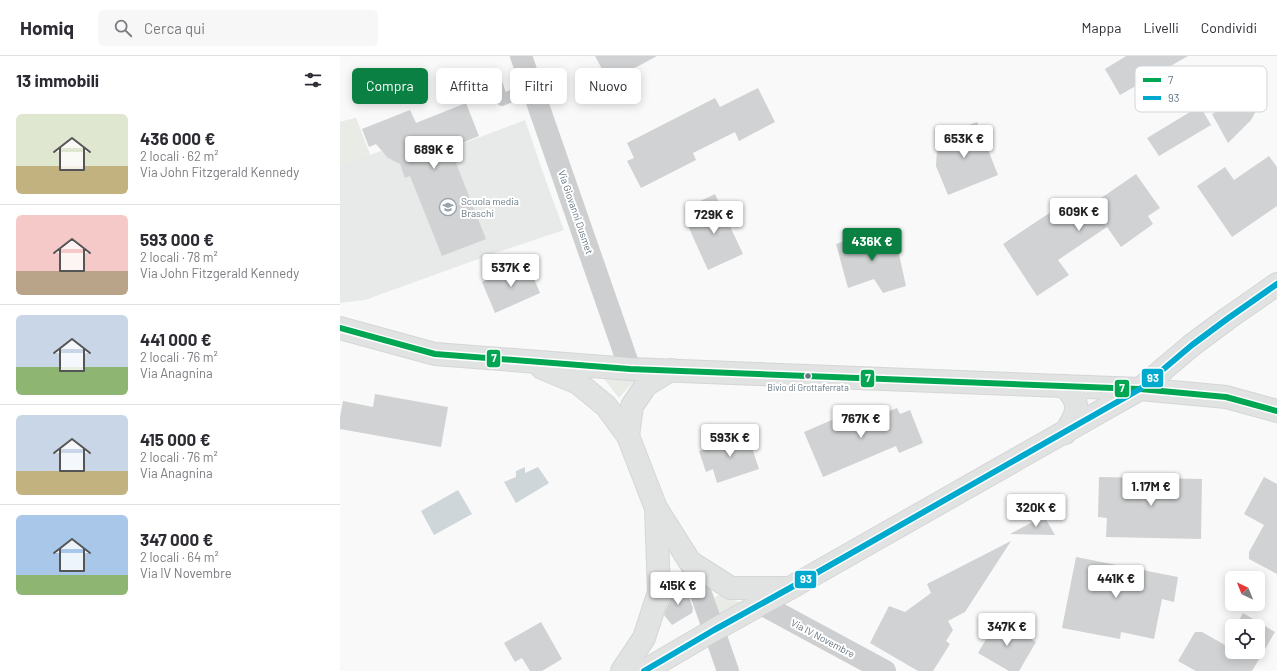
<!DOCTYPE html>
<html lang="it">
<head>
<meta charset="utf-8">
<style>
	:root { --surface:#fff; --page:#f7f7f7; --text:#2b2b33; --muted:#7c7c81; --line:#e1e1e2; --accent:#0b8043 }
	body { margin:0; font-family:Barlow,sans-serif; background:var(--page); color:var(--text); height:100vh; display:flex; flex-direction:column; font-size:15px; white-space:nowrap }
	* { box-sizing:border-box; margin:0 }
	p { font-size:13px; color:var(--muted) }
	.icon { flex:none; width:22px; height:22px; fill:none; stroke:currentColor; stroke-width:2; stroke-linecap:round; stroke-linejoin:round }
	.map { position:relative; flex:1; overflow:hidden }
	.sheet { display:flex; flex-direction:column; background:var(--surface); width:340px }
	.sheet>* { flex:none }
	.top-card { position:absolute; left:12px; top:12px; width:380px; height:36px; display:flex; gap:8px }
	.needle { width:26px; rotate:317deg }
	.buttons { position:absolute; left:885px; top:515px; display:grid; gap:8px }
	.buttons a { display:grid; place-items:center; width:40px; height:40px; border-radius:6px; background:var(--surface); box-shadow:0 2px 10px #0003; font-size:20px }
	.price { position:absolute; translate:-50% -34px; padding:0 9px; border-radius:4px; background:#fff; color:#222; font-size:13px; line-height:26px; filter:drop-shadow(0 1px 2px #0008) }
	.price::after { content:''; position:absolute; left:50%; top:24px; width:12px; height:9px; margin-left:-6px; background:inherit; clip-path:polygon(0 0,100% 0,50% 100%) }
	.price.on { background:var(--accent); color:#fff }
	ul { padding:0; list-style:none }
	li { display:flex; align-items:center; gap:12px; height:100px; padding:0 16px }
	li+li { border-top:1px solid var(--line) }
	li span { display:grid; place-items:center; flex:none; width:112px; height:80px; border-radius:6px; color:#555 }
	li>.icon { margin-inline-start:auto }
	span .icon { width:48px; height:48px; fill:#fffc; stroke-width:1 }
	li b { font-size:17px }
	h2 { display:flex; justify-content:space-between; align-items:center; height:48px; padding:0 16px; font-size:17px }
	.chip { padding:0 14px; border-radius:6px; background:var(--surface); box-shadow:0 2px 10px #0003; font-size:14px; line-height:36px }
	.chip.on { background:var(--accent); color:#fff }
	header { display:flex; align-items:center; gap:24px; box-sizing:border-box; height:56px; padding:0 20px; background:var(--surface); border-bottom:1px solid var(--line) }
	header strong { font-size:19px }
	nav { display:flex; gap:22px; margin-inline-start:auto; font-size:14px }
	.search { width:280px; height:36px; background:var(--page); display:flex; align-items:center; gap:10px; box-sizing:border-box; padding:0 14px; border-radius:6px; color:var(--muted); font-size:15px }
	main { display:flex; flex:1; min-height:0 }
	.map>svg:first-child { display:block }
	.built { fill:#e8e9e9 }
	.green { fill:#e8ebe6 }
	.water { fill:#ced6d9 }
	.building { fill:#d0d2d3 }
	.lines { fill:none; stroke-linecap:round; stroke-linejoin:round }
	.secondary-casing { stroke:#d5d6d7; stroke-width:24 }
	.lane { stroke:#cecfd0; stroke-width:12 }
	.street { stroke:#cecfd0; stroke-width:22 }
	.secondary { stroke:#e1e2e2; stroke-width:22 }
	.bus-1-casing { stroke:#fff; stroke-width:9 }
	.bus-2-casing { stroke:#fff; stroke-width:9 }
	.bus-1 { stroke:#00a651; stroke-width:6 }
	.bus-2 { stroke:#00a9ce; stroke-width:6 }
	.bus-dot { fill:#657683; stroke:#fff; stroke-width:1.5 }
	.labels { text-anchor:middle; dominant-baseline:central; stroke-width:4; stroke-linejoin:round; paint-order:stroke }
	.bus-label { font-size:9px; fill:#657683; stroke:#fff }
	.poi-label { font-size:10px; fill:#657683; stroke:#fff; text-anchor:start }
	.street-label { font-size:10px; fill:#657683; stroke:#fff }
	.key { fill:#fff; stroke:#d1d6da; stroke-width:1 }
	.key-label { font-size:11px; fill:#657683 }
	.line-badge { stroke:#fff; stroke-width:1.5 }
	.badge-label { font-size:11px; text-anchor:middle; font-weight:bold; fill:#fff }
</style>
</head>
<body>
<header>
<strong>Homiq</strong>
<div class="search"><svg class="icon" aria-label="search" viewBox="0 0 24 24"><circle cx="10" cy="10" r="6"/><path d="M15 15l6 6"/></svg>Cerca qui</div>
<nav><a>Mappa</a><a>Livelli</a><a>Condividi</a></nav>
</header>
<main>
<section class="sheet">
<h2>13 immobili<svg class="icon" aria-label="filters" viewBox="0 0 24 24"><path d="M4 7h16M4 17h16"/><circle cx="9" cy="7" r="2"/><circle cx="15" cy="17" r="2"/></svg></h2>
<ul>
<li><span style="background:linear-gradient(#dfe7d0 65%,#c2b280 0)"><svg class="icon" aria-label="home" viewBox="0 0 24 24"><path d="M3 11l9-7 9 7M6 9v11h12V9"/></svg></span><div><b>436 000 €</b><p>2 locali · 62 m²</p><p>Via John Fitzgerald Kennedy</p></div></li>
<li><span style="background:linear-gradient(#f6c9c9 70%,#b9a48a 0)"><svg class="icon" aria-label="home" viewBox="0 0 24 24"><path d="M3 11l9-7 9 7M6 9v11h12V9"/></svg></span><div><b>593 000 €</b><p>2 locali · 78 m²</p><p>Via John Fitzgerald Kennedy</p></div></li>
<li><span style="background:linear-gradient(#c9d6e8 65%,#8fb573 0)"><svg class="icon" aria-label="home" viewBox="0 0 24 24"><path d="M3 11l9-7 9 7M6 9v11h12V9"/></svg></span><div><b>441 000 €</b><p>2 locali · 76 m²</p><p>Via Anagnina</p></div></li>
<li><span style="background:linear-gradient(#c9d6e8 70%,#c2b280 0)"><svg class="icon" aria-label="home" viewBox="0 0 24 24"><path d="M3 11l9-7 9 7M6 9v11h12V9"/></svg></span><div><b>415 000 €</b><p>2 locali · 76 m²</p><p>Via Anagnina</p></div></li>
<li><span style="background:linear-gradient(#a9c7e8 75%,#8fb573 0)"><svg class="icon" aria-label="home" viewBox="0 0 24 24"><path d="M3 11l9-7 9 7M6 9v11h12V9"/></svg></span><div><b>347 000 €</b><p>2 locali · 64 m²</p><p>Via IV Novembre</p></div></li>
</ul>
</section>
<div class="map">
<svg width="937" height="615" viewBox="0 0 937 615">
	<rect width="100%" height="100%" fill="#f9f9f9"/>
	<path class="built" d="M16 62 30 99 44 94 48 102 52 104H58L61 111 185 64 207 128 224 174 152 198 25 244 0 247V66Z"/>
	<g class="green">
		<path d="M16 62 30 99 0 111V66Z"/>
		<path d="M254 310 305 313 279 342Z"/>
		<path d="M379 539 403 547 381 562 374 542Z"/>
	</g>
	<g class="water">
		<path d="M185 411V417L198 411 209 427 176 447 164 426 176 421V415Z"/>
		<path d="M118 434 132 458 94 479 81 455Z"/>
	</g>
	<g class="building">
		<path d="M255 0H317L269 26Z"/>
		<path d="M786 0H848L780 39 765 13Z"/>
		<path d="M418 32 435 66 399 85 395 76 353 97 356 104 301 132 287 105 294 102 287 87 375 42 380 51Z"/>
		<path d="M902 41 916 55 911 64 888 87 872 58Z"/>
		<path d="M126 47 139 80 110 92 146 183 102 200 70 120 65 122 60 108 48 102 36 88 29 91 22 73 70 54 76 67Z"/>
		<path d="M860 50 871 69 819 100 807 82Z"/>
		<path d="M637 66 658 119 608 139 596 110 597 92 603 79Z"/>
		<path d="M929 100 937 111V150L892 181 857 130 885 111 894 124Z"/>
		<path d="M796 118 820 152 808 160 813 168 781 191 767 171 718 204 729 219 697 240 663 188 729 144 738 158Z"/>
		<path d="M375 138 403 198 368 214 348 170 364 163 356 147Z"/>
		<path d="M532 177 555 180 566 230 543 237 534 223 508 232 496 188Z"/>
		<path d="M187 206 200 237 155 257 142 226Z"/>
		<path d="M35 338 108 351 101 391 0 373V361L3 345 33 351Z"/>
		<path d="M557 352 560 358 570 354 583 387 559 397 556 390 483 421 464 376 508 357 514 370Z"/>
		<path d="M406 374 419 413 377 427 373 413 366 416 359 395 390 385 388 380Z"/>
		<path d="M759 421 862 423 861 483 766 481 767 462 758 461Z"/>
		<path d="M924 421 937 428V518L909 503V496L924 469 904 458Z"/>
		<path d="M704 460 715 479 670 478Z"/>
		<path d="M671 485 625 556 608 565 613 574 606 585 610 588 593 615H578L530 587 549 550 565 556 591 537 587 528Z"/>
		<path d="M736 501 838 521 834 546 822 543 814 583 781 576 780 583 722 572Z"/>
		<path d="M338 529 342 536 345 535 348 539 353 552 352 557 332 569 324 559 331 540V533Z"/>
		<path d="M903 557 935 576 912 615H856L838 605 855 576H862L885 589 892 576V596H918V570H896Z"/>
		<path d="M658 563 696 586 679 615H669L638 597Z"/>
		<path d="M201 566 222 603 202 615H190L182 602 175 606 164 587Z"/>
	</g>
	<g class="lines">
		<g class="secondary-casing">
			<g id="secondary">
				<path d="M0 272 95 298 290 313 800 333 886 341 937 355"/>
				<path d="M202 312 238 327 266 350 288 380 316 452 350 506 391 532H449"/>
				<path d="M724 330C743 348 737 358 725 377"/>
				<path d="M288 380 292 350 306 329 331 314"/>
				<path d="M282 615 304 582 319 536 316 453"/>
				<path d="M304 615 374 574 450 532 800 333 852 289 887 263 937 228"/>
			</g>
		</g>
		<path class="lane" d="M121 37 155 23 162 44 192 31"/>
		<g class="street">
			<path d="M181 0 290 313"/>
			<path d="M350 506 388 615"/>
			<path d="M421 548 545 615"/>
		</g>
		<use href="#secondary" class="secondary"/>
		<g class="bus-1-casing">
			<path id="bus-1" d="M0 272 95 298 290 313 800 333 886 341 937 355"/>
		</g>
		<g class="bus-2-casing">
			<path id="bus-2" d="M304 615 374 574 450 532 800 333 852 289 887 263 937 228"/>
		</g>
		<use href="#bus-1" class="bus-1"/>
		<use href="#bus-2" class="bus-2"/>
	</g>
	<defs>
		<g id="school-ring" transform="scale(0.9)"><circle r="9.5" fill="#fff" stroke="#99a4ac" stroke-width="1.5"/><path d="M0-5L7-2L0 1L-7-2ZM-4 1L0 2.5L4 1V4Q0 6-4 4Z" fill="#99a4ac"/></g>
	</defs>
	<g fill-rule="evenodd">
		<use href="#school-ring" x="108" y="151"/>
	</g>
	<circle class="bus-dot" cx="468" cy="320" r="3.5"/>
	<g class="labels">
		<g class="bus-label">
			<text x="468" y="331">Bivio di Grottaferrata</text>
		</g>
		<g class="poi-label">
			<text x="121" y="145">Scuola media<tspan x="121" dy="12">Braschi</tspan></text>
		</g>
		<g class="street-label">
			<text transform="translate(236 156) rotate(71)">Via Giovanni Dusmet</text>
			<text transform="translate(483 582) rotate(28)">Via IV Novembre</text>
		</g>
	</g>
	<rect x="795" y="10" width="132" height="46" rx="6" class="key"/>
	<rect x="803" y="22" width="18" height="4" fill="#00a651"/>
	<rect x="803" y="40" width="18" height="4" fill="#00a9ce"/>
	<g class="key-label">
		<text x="828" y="28">7</text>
		<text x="828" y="46">93</text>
	</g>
	<g class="line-badge">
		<rect x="146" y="293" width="15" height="19" rx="4" fill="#00a651"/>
		<rect x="801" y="312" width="23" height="20" rx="4" fill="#00a9ce"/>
		<rect x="520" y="313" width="15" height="19" rx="4" fill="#00a651"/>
		<rect x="774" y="323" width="16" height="19" rx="4" fill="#00a651"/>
		<rect x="454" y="514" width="23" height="19" rx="4" fill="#00a9ce"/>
	</g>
	<g class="badge-label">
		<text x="154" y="306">7</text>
		<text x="813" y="326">93</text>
		<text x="528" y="326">7</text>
		<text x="782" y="336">7</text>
		<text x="466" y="527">93</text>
	</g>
</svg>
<div class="buttons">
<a><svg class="needle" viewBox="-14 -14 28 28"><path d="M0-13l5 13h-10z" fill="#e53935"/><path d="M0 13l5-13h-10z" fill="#7c7c81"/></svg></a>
<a><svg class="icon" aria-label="locate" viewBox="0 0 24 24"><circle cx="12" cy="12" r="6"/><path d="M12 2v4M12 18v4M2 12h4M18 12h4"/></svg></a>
</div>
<b class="price" style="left:624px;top:103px">653K €</b>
<b class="price" style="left:94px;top:114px">689K €</b>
<b class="price" style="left:739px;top:176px">609K €</b>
<b class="price" style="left:374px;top:179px">729K €</b>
<b class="price on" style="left:532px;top:206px">436K €</b>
<b class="price" style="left:171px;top:232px">537K €</b>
<b class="price" style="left:521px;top:383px">767K €</b>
<b class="price" style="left:390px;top:402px">593K €</b>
<b class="price" style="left:811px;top:451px">1.17M €</b>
<b class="price" style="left:696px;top:472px">320K €</b>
<b class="price" style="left:776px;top:543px">441K €</b>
<b class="price" style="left:338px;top:550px">415K €</b>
<b class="price" style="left:667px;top:591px">347K €</b>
<div class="top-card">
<a class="chip on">Compra</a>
<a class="chip">Affitta</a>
<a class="chip">Filtri</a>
<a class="chip">Nuovo</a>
</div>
</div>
</main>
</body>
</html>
